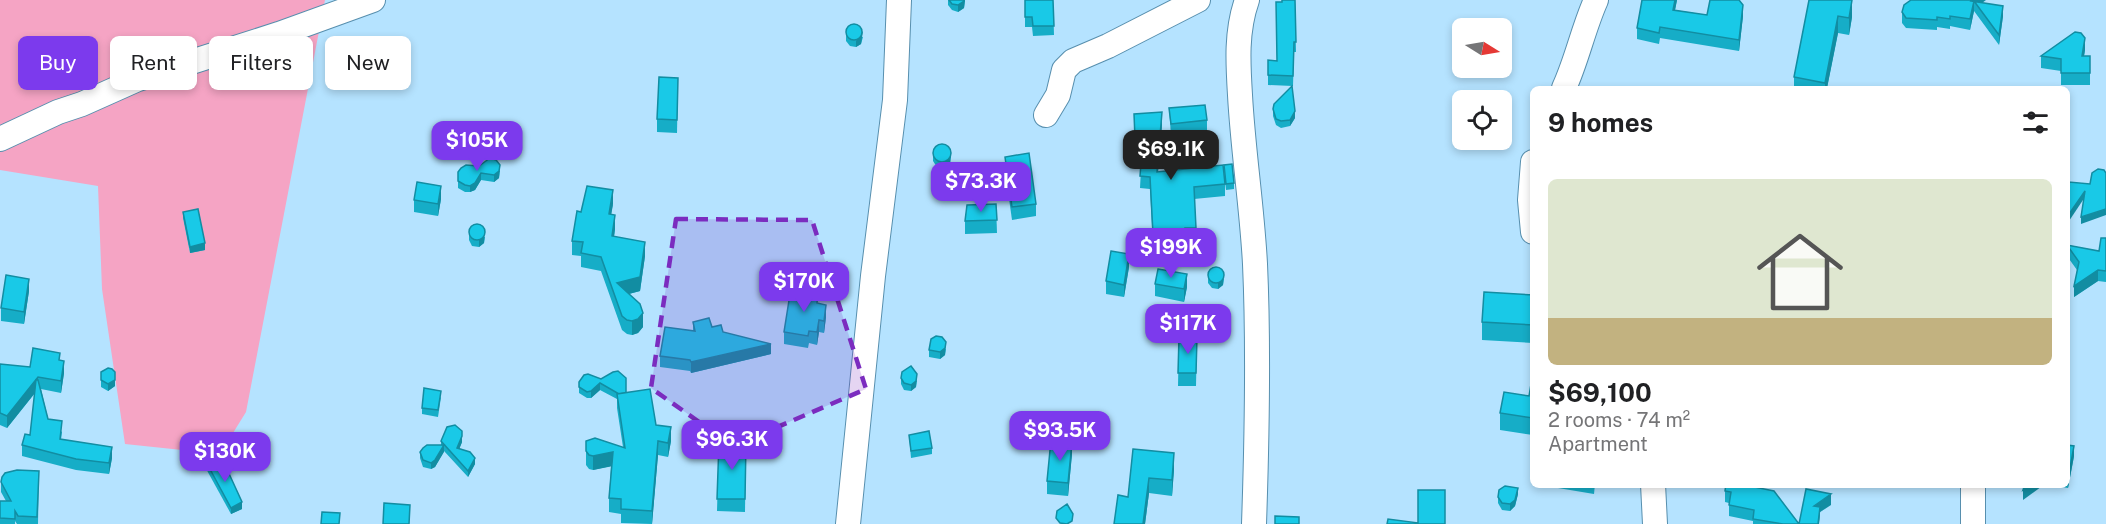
<!DOCTYPE html>
<html lang="en">
<head>
<meta charset="utf-8">
<style>
	:root { --surface:#fff; --page:#f2f2f2; --text:#202124; --muted:#757577; --line:#e0e0e0; --accent:#7c3aed }
	body { margin:0; font-family:"Public Sans",sans-serif; background:var(--page); color:var(--text); height:100vh; display:flex; flex-direction:column; font-size:22px; white-space:nowrap }
	* { box-sizing:border-box; margin:0 }
	p { font-size:20px; color:var(--muted) }
	.icon { flex:none; width:33px; height:33px; fill:none; stroke:currentColor; stroke-width:2; stroke-linecap:round; stroke-linejoin:round }
	.map { position:relative; flex:1; overflow:hidden }
	.side { position:absolute; left:1530px; top:86px; width:540px; height:402px; display:flex; flex-direction:column; background:var(--surface); border-radius:9px; box-shadow:0 3px 9px #0003 }
	.side>* { flex:none }
	.top-card { position:absolute; left:18px; top:36px; width:570px; height:54px; display:flex; gap:12px }
	.needle { width:39px; rotate:101deg }
	.controls { position:absolute; left:1452px; top:18px; display:grid; gap:12px }
	.controls a { display:grid; place-items:center; width:60px; height:60px; border-radius:9px; background:var(--surface); box-shadow:0 3px 9px #0003; font-size:30px }
	.price { position:absolute; translate:-50% -51px; padding:0 14px; border-radius:12px; background:var(--accent); color:#fff; font-size:20px; line-height:39px; filter:drop-shadow(0 2px 3px #0008) }
	.price::after { content:''; position:absolute; left:50%; top:36px; width:18px; height:14px; margin-left:-9px; background:inherit; clip-path:polygon(0 0,100% 0,50% 100%) }
	.price.selected { background:#222; color:#fff }
	ul { padding:0; list-style:none }
	li { display:grid; align-content:center; gap:12px; height:318px; padding:0 18px }
	li+li { border-top:2px solid var(--line) }
	li span { display:grid; place-items:center; height:186px; border-radius:9px; color:#555 }
	li>.icon { margin-inline-start:auto }
	span .icon { width:108px; height:108px; fill:#fffc; stroke-width:1 }
	li b { font-size:26px }
	h2 { display:flex; justify-content:space-between; align-items:center; height:72px; padding:0 18px; font-size:26px }
	.chip { padding:0 21px; border-radius:9px; background:var(--surface); box-shadow:0 3px 9px #0003; font-size:21px; line-height:54px }
	.chip.selected { background:var(--accent); color:#fff }
	.map>svg:first-child { display:block }
	.green { fill:#f5a4c4 }
	.lines { fill:none; stroke-linecap:round; stroke-linejoin:round }
	.minor-casing { stroke:#578fae; stroke-width:26 }
	.minor { stroke:#fff; stroke-width:24 }
	.wall { fill:#16adc7 }
	.shaded-wall { fill:#128da2 }
	.building { fill:#19c9e7; stroke:#128da2; stroke-width:1.5 }
	.marked { fill:#7b2cbf; fill-opacity:0.2; stroke:#7b2cbf; stroke-width:4.5; stroke-dasharray:12 8; stroke-linejoin:round }
</style>
</head>
<body>
<div class="map">
<svg width="2106" height="524" viewBox="0 0 2106 524">
	<rect width="100%" height="100%" fill="#b5e3ff"/>
	<path class="green" d="M0 0H325L246 412 220 454 125 444 102 289 98 186 0 170Z"/>
	<g class="lines">
		<g class="minor-casing">
			<g id="minor">
				<path d="M1247 0C1236 31 1238 63 1240 95 1243 151 1252 207 1255 264 1259 351 1257 437 1254 524"/>
				<path d="M1564 88C1577 60 1583 29 1596 0"/>
				<path d="M1046 115 1058 95 1064 70 1073 61 1108 46 1198 0"/>
				<path d="M0 139 58 112 82 104 138 79 279 34 373 0"/>
				<path d="M1533 162 1530 200 1533 232"/>
				<path d="M1653 484 1655 524"/>
				<path d="M1973 484V524"/>
				<path d="M848 524 873 276 895 100 899 0"/>
			</g>
		</g>
		<use href="#minor" class="minor"/>
	</g>
	<g class="wall">
		<path d="M948 0H965L964 8 958 12 952 10 948 5Z"/>
		<path d="M1025 0H1053L1054 35 1033 36 1032 27H1025Z"/>
		<path d="M1295 0 1296 52H1294L1293 86 1268 85V60L1277 61 1282 2Z"/>
		<path d="M1642 0H1677L1675 10 1707 15 1741 3 1743 16 1739 51 1660 38 1659 44 1637 39V28Z"/>
		<path d="M1809 0 1852 17 1849 35 1838 33 1827 88H1794V77Z"/>
		<path d="M1911 0 1983 3 2003 16 1999 45 1974 11 1970 30 1950 26V29L1937 27V30L1906 28 1902 23V12Z"/>
		<path d="M846 34 863 37 861 44 856 47 850 46 846 41Z"/>
		<path d="M2085 50 2084 56H2090V85H2061V71L2041 68V56Z"/>
		<path d="M678 78 677 133 657 132V119Z"/>
		<path d="M1169 108 1207 120V132L1171 136Z"/>
		<path d="M1273 109 1295 118 1290 126 1281 128 1276 125 1273 116Z"/>
		<path d="M1134 114 1162 124 1158 172 1225 184V196L1194 199 1196 240H1185V244L1153 246 1150 189 1140 188 1142 150H1135Z"/>
		<path d="M933 155 951 157 950 164 944 168 937 167 933 161Z"/>
		<path d="M1005 157 1036 204V216L1012 220 1005 170Z"/>
		<path d="M500 171 499 178 494 182 481 180 475 190 470 192H465L458 188V172Z"/>
		<path d="M1224 172 1234 183V189L1226 190Z"/>
		<path d="M441 199 438 216 414 212V200Z"/>
		<path d="M613 204 611 214 615 229 614 237 645 256 640 291 629 294 643 327 638 333 632 335 627 334 622 330 601 271 581 267V256L572 255V241Z"/>
		<path d="M996 204 997 233 965 234V221Z"/>
		<path d="M183 212 205 250 190 253 183 218Z"/>
		<path d="M469 234 485 237 484 243 479 247 472 246 469 240Z"/>
		<path d="M2106 238V282L2098 281 2074 297 2077 270 2067 256V245L2099 251Z"/>
		<path d="M1129 267 1124 297 1106 294V281Z"/>
		<path d="M1208 276 1224 279 1223 285 1218 289 1212 288 1208 283Z"/>
		<path d="M1155 284 1187 287 1184 302 1155 296Z"/>
		<path d="M29 291 24 324 1 321V308Z"/>
		<path d="M1533 295V343L1482 340V322Z"/>
		<path d="M818 304 826 317 824 333 819 332 817 345 809 343 808 348 784 344V332Z"/>
		<path d="M693 322 712 327 771 354 691 373 690 371 660 367V356L693 331Z"/>
		<path d="M1179 337H1197L1196 386H1178Z"/>
		<path d="M946 349 945 355 940 359 929 357V350Z"/>
		<path d="M60 360 64 373 61 393 41 389 48 419 62 432 61 440 112 458 109 474 76 470 22 456V445L30 435 35 393 7 428 0 425V364L30 367Z"/>
		<path d="M1533 372V435L1500 430V413L1529 396Z"/>
		<path d="M584 375 626 393 671 441 668 457 658 455 652 524 621 523V514L609 512V498L611 466 593 470 589 469 586 465V451L623 447 617 408V399L600 390 591 398H587L579 393V382Z"/>
		<path d="M101 378 115 386 108 391 101 387Z"/>
		<path d="M901 378 917 381 916 387 911 391 904 390 901 384Z"/>
		<path d="M441 397 438 417 422 414V408Z"/>
		<path d="M909 435 932 448V454L911 458Z"/>
		<path d="M441 441 462 442 459 449 475 464 468 477 444 451 435 467 431 469 423 467 420 458V452L441 445Z"/>
		<path d="M719 442 746 443 745 512 717 511Z"/>
		<path d="M2067 445 2074 456 2068 488 2045 484H2067Z"/>
		<path d="M1133 449 1174 469 1172 496 1149 493 1145 524H1114L1128 497Z"/>
		<path d="M1072 454 1068 496 1047 494V481Z"/>
		<path d="M204 458 242 509 231 514 204 465Z"/>
		<path d="M39 471 38 524H17L15 521V524H0V501H6L1 492V482Z"/>
		<path d="M1534 484H1595L1594 494Z"/>
		<path d="M1756 487 1799 524 1831 505 1820 512 1819 524H1753V521L1729 516V503L1725 502V491Z"/>
		<path d="M1518 494 1515 506 1510 511 1502 510 1498 503V497Z"/>
	</g>
	<g class="shaded-wall">
		<path d="M964 0H965L964 8 958 12V5Z"/>
		<path d="M1675 0H1677L1673 20V10Z"/>
		<path d="M1852 0V17L1849 35V18Z"/>
		<path d="M1972 0H1986L1978 6 1974 1V11L1970 30Z"/>
		<path d="M1743 5V16L1739 51V40Z"/>
		<path d="M2003 6V16L1999 45V35Z"/>
		<path d="M1838 16V33L1827 88H1825V83Z"/>
		<path d="M863 31 861 44 856 47V41Z"/>
		<path d="M2085 38V50L2082 67V56Z"/>
		<path d="M1295 111V118L1290 126V120Z"/>
		<path d="M1162 112V124L1157 184V172Z"/>
		<path d="M951 151 950 164 944 168V162Z"/>
		<path d="M500 165 499 178 494 182V175Z"/>
		<path d="M481 173V180L475 190 470 192V186Z"/>
		<path d="M441 186V199L438 216V204Z"/>
		<path d="M613 190V204L609 228V214Z"/>
		<path d="M2085 191V197L2067 224V217Z"/>
		<path d="M2106 209V215L2081 224V217Z"/>
		<path d="M615 215V229L612 250V236Z"/>
		<path d="M485 230 484 243 479 247V240Z"/>
		<path d="M645 242V256L640 291 617 297V283Z"/>
		<path d="M205 243V250L190 253V247Z"/>
		<path d="M1129 254V267L1124 297V285Z"/>
		<path d="M2098 270V281L2074 297V286Z"/>
		<path d="M1224 273 1223 285 1218 289V283Z"/>
		<path d="M1187 274V287L1184 302V289Z"/>
		<path d="M29 279V291L24 324V312Z"/>
		<path d="M826 305V317L824 333V321Z"/>
		<path d="M643 313V327L638 333 632 335V321Z"/>
		<path d="M819 320V332L817 345V332Z"/>
		<path d="M946 342 945 355 940 359V352Z"/>
		<path d="M771 344V354L691 373V362Z"/>
		<path d="M64 361V373L61 393V381Z"/>
		<path d="M917 374 916 387 911 391V385Z"/>
		<path d="M38 377V389L7 428V416Z"/>
		<path d="M115 380V386L108 391V384Z"/>
		<path d="M600 383V390L591 398V391Z"/>
		<path d="M671 427V441L668 457V443Z"/>
		<path d="M462 436V442L457 455V448Z"/>
		<path d="M658 441V455L652 524V511Z"/>
		<path d="M1072 442V454L1068 496V483Z"/>
		<path d="M444 445V452L435 467 431 469V463Z"/>
		<path d="M2074 446V456L2068 488V479Z"/>
		<path d="M112 447V458L109 474V463Z"/>
		<path d="M613 452V466L593 470V456Z"/>
		<path d="M1174 453V469L1172 496V480Z"/>
		<path d="M475 458V464L468 477V471Z"/>
		<path d="M1149 478V493L1145 524H1143Z"/>
		<path d="M2031 484H2045L2023 500V490Z"/>
		<path d="M1518 488V494L1515 506 1510 511V504Z"/>
		<path d="M1831 494V505L1820 512 1819 524H1818L1814 506Z"/>
		<path d="M242 502V509L231 514V508Z"/>
	</g>
	<g class="building">
		<path d="M949 0H964V1L958 5 952 4Z"/>
		<path d="M1025 0H1053L1054 26H1033L1032 17H1025Z"/>
		<path d="M1282 0H1295L1296 42H1294L1293 76 1268 75V60L1277 61 1276 2H1282Z"/>
		<path d="M1642 0H1675L1673 10 1707 15 1710 0H1739L1743 5 1739 40 1660 27 1659 33 1637 28Z"/>
		<path d="M1809 0H1852L1849 18 1838 16 1825 83 1794 77Z"/>
		<path d="M1911 0H1972L1971 1 2003 6 1999 35 1974 1 1970 19 1950 16V19L1937 17V20L1906 18 1902 12 1904 5Z"/>
		<circle cx="854" cy="32" r="8"/>
		<path d="M2075 32 2081 33 2085 38 2082 56H2090V73H2061V59L2041 56Z"/>
		<path d="M659 77 678 78 677 120 657 119Z"/>
		<path d="M1292 86 1295 111 1290 120 1281 121 1276 119 1273 109 1274 104Z"/>
		<path d="M1205 105 1207 120 1171 124 1169 108Z"/>
		<path d="M1162 112 1157 172 1223 165 1225 184 1194 187 1196 228H1185V231L1153 234 1150 177 1140 176 1143 138H1135L1134 114Z"/>
		<circle cx="942" cy="153" r="9"/>
		<path d="M1029 153 1036 204 1012 207 1005 157Z"/>
		<path d="M490 158 496 160 500 165 499 171 494 175 481 173 475 183 470 186 465 185 458 181V172L461 168 466 165 479 166Z"/>
		<path d="M1232 164 1234 183 1226 184 1224 165Z"/>
		<path d="M2098 169 2104 170 2106 173V209L2081 217 2085 191 2067 217V187H2069V182L2090 184 2092 173Z"/>
		<path d="M417 182 441 186 438 204 414 200Z"/>
		<path d="M587 186 613 190 609 214 615 215 612 236 645 242 640 277 617 283 640 304 643 313 638 319 632 321 627 320 622 316 601 257 581 253 583 242 572 241 577 211 581 212Z"/>
		<path d="M996 204 997 220 965 221 967 205Z"/>
		<path d="M198 209 205 243 190 247 183 212Z"/>
		<circle cx="477" cy="232" r="8"/>
		<path d="M2101 238H2106V271L2098 270 2074 286 2079 262 2067 245 2099 251Z"/>
		<path d="M1111 251 1129 254 1124 285 1106 281Z"/>
		<circle cx="1216" cy="275" r="8"/>
		<path d="M1158 269 1187 274 1184 289 1155 284Z"/>
		<path d="M6 275 29 279 24 312 1 308Z"/>
		<path d="M791 288 818 293 817 303 826 305 824 321 819 320 817 332 809 331 808 336 784 332Z"/>
		<path d="M1484 292 1533 295V325L1482 322Z"/>
		<path d="M709 318 712 327 721 325 723 332 771 344 691 362 690 360 660 356 665 327 695 331 693 322Z"/>
		<path d="M936 336 942 337 946 342 945 348 940 352 929 350 931 339Z"/>
		<path d="M1179 337H1197L1196 373H1178Z"/>
		<path d="M33 348 60 353 59 360 64 361 61 381 38 377 7 416 0 413V364L30 367Z"/>
		<path d="M911 366 917 374 916 381 911 385 904 383 901 378 902 372Z"/>
		<path d="M108 368 112 369 115 372V380L108 384 101 380V372Z"/>
		<path d="M618 371 626 378V393L619 394 600 383 591 391 587 392 579 387V382L584 375 588 374 601 379 613 372Z"/>
		<path d="M1533 372V418L1500 413 1504 392 1529 396Z"/>
		<path d="M36 380H38L48 419 62 421 60 439 112 447 109 463 76 459 22 445 25 434 30 435Z"/>
		<path d="M424 388 441 391 438 410 422 408Z"/>
		<path d="M650 389 656 425 671 427 668 443 658 441 652 511 621 509V499L609 498 613 452 593 456 589 455 586 451V441L595 438 625 448 617 394Z"/>
		<path d="M455 425 462 431V436L457 448 470 452 475 458 468 471 441 441 447 427Z"/>
		<path d="M929 431 932 448 911 451 909 435Z"/>
		<path d="M1051 440 1072 442 1068 483 1047 481Z"/>
		<path d="M719 442 746 443 745 499H717Z"/>
		<path d="M427 445H444L435 460 431 463 423 460 420 452 423 448Z"/>
		<path d="M2067 445 2074 446 2068 479 2067 478Z"/>
		<path d="M1133 449 1174 453 1172 480 1149 478 1143 524H1114L1118 495 1128 497Z"/>
		<path d="M204 458 226 467 242 502 231 508Z"/>
		<path d="M17 470 39 471 37 517 18 516 15 511V519L0 518V501H11L1 482 2 477 5 473Z"/>
		<path d="M1726 484H1754V487L1774 491 1799 524 1806 489 1831 494 1814 506 1820 507 1818 524H1783L1753 519 1754 510 1729 505 1731 492 1725 491Z"/>
		<path d="M2025 484H2031L2023 490Z"/>
		<path d="M1505 486 1518 488 1515 500 1510 504 1502 503 1498 497 1499 490Z"/>
		<path d="M1418 490H1445V524H1387L1388 519 1418 523Z"/>
		<path d="M384 503 410 505 409 524H383Z"/>
		<path d="M1067 504 1073 514 1072 521 1067 524 1060 523 1056 518 1057 511Z"/>
		<path d="M322 512 340 513 339 524H321Z"/>
		<path d="M1275 516 1299 517V524H1275Z"/>
	</g>
	<path class="marked" d="M676 219 812 220 866 389 733 446 651 388Z"/>
</svg>
<div class="controls">
<a><svg class="needle" viewBox="-14 -14 28 28"><path d="M0-13l5 13h-10z" fill="#e53935"/><path d="M0 13l5-13h-10z" fill="#757577"/></svg></a>
<a><svg class="icon" aria-label="locate" viewBox="0 0 24 24"><circle cx="12" cy="12" r="6"/><path d="M12 2v4M12 18v4M2 12h4M18 12h4"/></svg></a>
</div>
<b class="price" style="left:477px;top:172px">$105K</b>
<b class="price selected" style="left:1171px;top:181px">$69.1K</b>
<b class="price" style="left:981px;top:213px">$73.3K</b>
<b class="price" style="left:1171px;top:279px">$199K</b>
<b class="price" style="left:804px;top:313px">$170K</b>
<b class="price" style="left:1188px;top:355px">$117K</b>
<b class="price" style="left:1060px;top:462px">$93.5K</b>
<b class="price" style="left:732px;top:471px">$96.3K</b>
<b class="price" style="left:225px;top:483px">$130K</b>
<div class="top-card">
<a class="chip selected">Buy</a>
<a class="chip">Rent</a>
<a class="chip">Filters</a>
<a class="chip">New</a>
</div>
<section class="side">
<h2>9 homes<svg class="icon" aria-label="filters" viewBox="0 0 24 24"><path d="M4 7h16M4 17h16"/><circle cx="9" cy="7" r="2"/><circle cx="15" cy="17" r="2"/></svg></h2>
<ul>
<li><span style="background:linear-gradient(#dfe7d0 75%,#c2b280 0)"><svg class="icon" aria-label="home" viewBox="0 0 24 24"><path d="M3 11l9-7 9 7M6 9v11h12V9"/></svg></span><div><b>$69,100</b><p>2 rooms · 74 m²</p><p>Apartment</p></div></li>
</ul>
</section>
</div>
</body>
</html>
